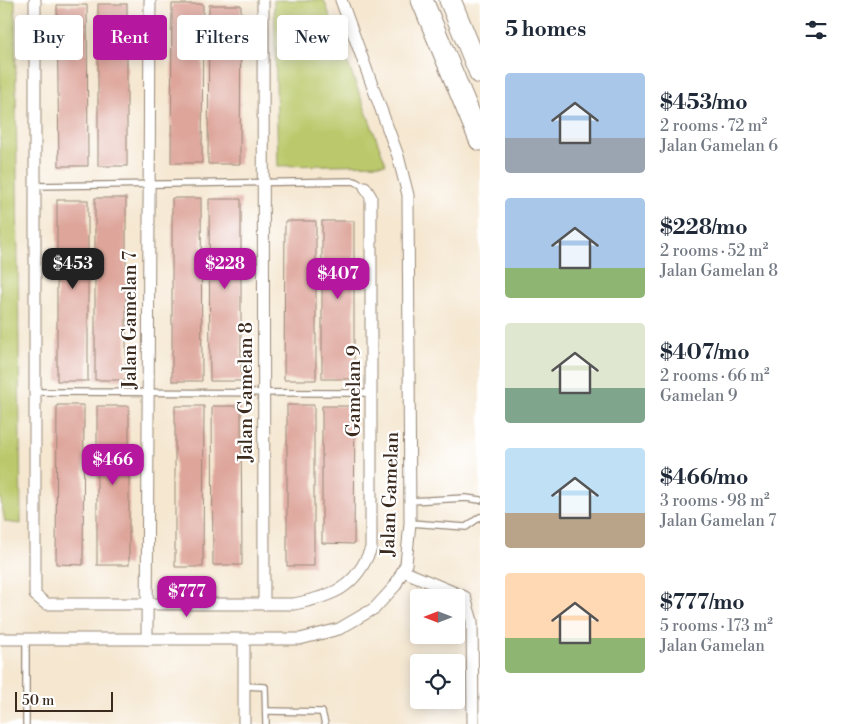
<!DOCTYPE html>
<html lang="en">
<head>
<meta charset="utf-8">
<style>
	:root { --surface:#fff; --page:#f6f6f7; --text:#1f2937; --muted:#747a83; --accent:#b5179e }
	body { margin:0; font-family:"Libre Bodoni",serif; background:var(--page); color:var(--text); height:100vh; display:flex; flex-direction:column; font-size:19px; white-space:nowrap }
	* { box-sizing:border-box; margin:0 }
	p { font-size:16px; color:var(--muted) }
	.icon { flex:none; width:28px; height:28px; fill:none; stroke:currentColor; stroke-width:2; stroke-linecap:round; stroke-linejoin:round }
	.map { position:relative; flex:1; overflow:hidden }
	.side { display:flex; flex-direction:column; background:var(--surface); width:375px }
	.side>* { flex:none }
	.hud { position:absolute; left:15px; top:15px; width:390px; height:45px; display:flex; gap:10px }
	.needle { width:32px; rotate:270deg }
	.buttons { position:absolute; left:410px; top:589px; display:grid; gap:10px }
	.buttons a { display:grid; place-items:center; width:55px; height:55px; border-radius:5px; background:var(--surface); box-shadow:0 2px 12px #0003; font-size:25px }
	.scale { position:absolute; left:15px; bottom:12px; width:98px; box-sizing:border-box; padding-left:5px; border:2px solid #3b2a1e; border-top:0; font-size:14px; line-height:18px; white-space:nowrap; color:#3b2a1e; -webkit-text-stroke:4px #fff; paint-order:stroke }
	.price { position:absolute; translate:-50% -42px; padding:0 11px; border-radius:10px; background:var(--accent); color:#fff; font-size:16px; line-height:32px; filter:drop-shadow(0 1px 2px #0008) }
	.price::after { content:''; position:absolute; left:50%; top:30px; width:15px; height:11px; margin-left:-8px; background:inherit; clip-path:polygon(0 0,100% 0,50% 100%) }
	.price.selected { background:#222; color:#fff }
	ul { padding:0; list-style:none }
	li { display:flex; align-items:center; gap:15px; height:125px; padding:0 25px }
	li span { display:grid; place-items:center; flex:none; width:140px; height:100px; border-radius:5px; color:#555 }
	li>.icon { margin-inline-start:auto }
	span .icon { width:60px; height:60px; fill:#fffc; stroke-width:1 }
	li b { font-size:21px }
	h2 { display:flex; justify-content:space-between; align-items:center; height:60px; padding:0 25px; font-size:21px }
	.chip { padding:0 18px; border-radius:5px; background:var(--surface); box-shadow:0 2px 12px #0003; font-size:18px; line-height:45px }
	.chip.selected { background:var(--accent); color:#fff }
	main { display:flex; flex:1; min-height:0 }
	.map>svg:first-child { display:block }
	.green { fill:#bbc96c; stroke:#7b7a45 }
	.building { fill:#dea69b }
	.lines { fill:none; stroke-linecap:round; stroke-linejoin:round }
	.service-casing { stroke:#988877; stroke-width:8 }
	.minor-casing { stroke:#988877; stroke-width:13 }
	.motorway-casing { stroke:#988877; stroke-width:23 }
	.service { stroke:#fff; stroke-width:5.5 }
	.minor { stroke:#fff; stroke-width:11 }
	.motorway { stroke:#fff; stroke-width:21 }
	.labels { text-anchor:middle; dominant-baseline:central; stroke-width:4.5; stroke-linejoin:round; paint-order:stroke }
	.street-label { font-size:19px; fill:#3b2a1e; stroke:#fff }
</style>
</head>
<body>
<main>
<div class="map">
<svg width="480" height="724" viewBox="0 0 480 724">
	<rect width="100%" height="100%" fill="#fff"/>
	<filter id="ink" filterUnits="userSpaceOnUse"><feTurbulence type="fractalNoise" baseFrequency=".02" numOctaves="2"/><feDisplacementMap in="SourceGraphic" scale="10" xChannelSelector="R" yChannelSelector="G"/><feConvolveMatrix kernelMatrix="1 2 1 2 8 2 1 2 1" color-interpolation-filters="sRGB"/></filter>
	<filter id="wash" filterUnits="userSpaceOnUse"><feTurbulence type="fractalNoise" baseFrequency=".0096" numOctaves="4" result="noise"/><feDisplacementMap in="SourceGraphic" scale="20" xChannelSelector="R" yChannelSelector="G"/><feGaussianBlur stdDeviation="1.12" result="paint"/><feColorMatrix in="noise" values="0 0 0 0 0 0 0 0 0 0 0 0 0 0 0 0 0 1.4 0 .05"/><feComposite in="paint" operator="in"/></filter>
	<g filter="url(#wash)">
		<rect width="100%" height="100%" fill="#f5e7d0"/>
		<g class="green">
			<path d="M0 0H15L21 524 5 522 0 496Z"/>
			<path d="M274 0H324L386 164 278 166Z"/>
		</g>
		<g id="blocks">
			<g class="building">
				<rect x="98" y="4" width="29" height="162"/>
				<path d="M172 4H203L202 163H171Z"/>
				<path d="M57 5H87L88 166H59Z"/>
				<path d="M209 5H241L240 164H208Z"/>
				<rect x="95" y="198" width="31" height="182"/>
				<path d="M172 198H201L202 381H172Z"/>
				<path d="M209 199H241V381H210Z"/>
				<rect x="57" y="200" width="31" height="181"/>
				<path d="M285 221H316V380H284Z"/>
				<rect x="322" y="221" width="32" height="158"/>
				<path d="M57 405H84L83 565 56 564Z"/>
				<rect x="287" y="405" width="27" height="161"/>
				<rect x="97" y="406" width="32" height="159"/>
				<path d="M175 406H204L203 567H175Z"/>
				<path d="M212 406H241L242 565H213Z"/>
				<path d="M322 406H355L354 544 322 543Z"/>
			</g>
		</g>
	</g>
	<g filter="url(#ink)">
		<use href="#blocks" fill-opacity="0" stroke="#988877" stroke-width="1"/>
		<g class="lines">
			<g class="service-casing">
				<g id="service">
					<path d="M36 186 354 181 365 187"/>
					<path d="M35 392 372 393"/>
					<path d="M410 501 466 498 480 500"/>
					<path d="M410 523 466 527 480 517"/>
					<path d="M26 639V724"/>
					<path d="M244 686 265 687 266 724"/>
					<path d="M267 711 322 712 325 724"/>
				</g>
			</g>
			<g class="minor-casing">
				<g id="minor">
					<path d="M35 0V595L46 604H294C333 596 356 588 371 548V197L365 187"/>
					<path d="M263 0 264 604"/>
					<path d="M403 571 465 597 472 621 473 724"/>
					<path d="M0 639H300L339 629 375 608 395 586 406 564 410 523 408 195 398 156 341 0"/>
					<path d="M147 639 150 0"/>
					<path d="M244 724V640"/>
				</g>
			</g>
			<g class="motorway-casing">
				<g id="motorway">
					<path d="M422 0 480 140"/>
					<path d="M450 0 480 73"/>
				</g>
			</g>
			<use href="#service" class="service"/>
			<use href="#minor" class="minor"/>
			<use href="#motorway" class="motorway"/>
		</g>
	</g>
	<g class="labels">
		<g class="street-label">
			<text transform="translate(130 320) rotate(-90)">Jalan Gamelan 7</text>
			<text transform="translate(354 391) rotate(-90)">Gamelan 9</text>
			<text transform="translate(246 392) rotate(-90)">Jalan Gamelan 8</text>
			<text transform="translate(390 494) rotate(-88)">Jalan Gamelan</text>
		</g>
	</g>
</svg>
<div class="buttons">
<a><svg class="needle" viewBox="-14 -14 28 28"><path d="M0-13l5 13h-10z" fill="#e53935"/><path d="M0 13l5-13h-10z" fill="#747a83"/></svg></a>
<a><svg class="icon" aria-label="locate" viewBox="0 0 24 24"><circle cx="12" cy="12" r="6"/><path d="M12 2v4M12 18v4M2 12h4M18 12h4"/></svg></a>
</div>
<div class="scale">50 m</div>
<b class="price selected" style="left:73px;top:290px">$453</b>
<b class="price" style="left:225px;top:290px">$228</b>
<b class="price" style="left:338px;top:300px">$407</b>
<b class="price" style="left:113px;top:486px">$466</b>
<b class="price" style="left:187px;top:618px">$777</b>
<div class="hud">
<a class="chip">Buy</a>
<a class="chip selected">Rent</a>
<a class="chip">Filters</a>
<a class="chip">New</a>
</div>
</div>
<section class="side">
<h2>5 homes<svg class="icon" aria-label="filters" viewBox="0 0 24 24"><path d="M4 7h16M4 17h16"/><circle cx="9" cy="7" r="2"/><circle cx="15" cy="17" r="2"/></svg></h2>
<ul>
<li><span style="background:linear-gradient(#a9c7e8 65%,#9aa5b1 0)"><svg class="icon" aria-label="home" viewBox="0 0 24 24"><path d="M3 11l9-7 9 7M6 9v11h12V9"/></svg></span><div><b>$453/mo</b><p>2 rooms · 72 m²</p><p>Jalan Gamelan 6</p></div></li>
<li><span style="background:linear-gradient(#a9c7e8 70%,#8fb573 0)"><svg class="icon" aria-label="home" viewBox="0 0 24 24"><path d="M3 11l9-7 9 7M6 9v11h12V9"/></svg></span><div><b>$228/mo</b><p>2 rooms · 52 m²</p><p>Jalan Gamelan 8</p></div></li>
<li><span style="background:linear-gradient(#dfe7d0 65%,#7fa58c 0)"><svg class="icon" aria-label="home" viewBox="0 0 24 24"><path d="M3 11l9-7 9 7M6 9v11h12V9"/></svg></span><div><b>$407/mo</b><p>2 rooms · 66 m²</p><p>Gamelan 9</p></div></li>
<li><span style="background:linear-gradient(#bfe0f5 65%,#b9a48a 0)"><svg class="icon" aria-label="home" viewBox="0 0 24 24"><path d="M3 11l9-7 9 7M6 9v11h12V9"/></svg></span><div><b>$466/mo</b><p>3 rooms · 98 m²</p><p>Jalan Gamelan 7</p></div></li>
<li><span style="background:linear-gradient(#ffd9b3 65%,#8fb573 0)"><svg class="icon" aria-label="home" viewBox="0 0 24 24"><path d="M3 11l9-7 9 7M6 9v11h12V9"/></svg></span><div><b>$777/mo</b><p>5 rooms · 173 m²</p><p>Jalan Gamelan</p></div></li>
</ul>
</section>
</main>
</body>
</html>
